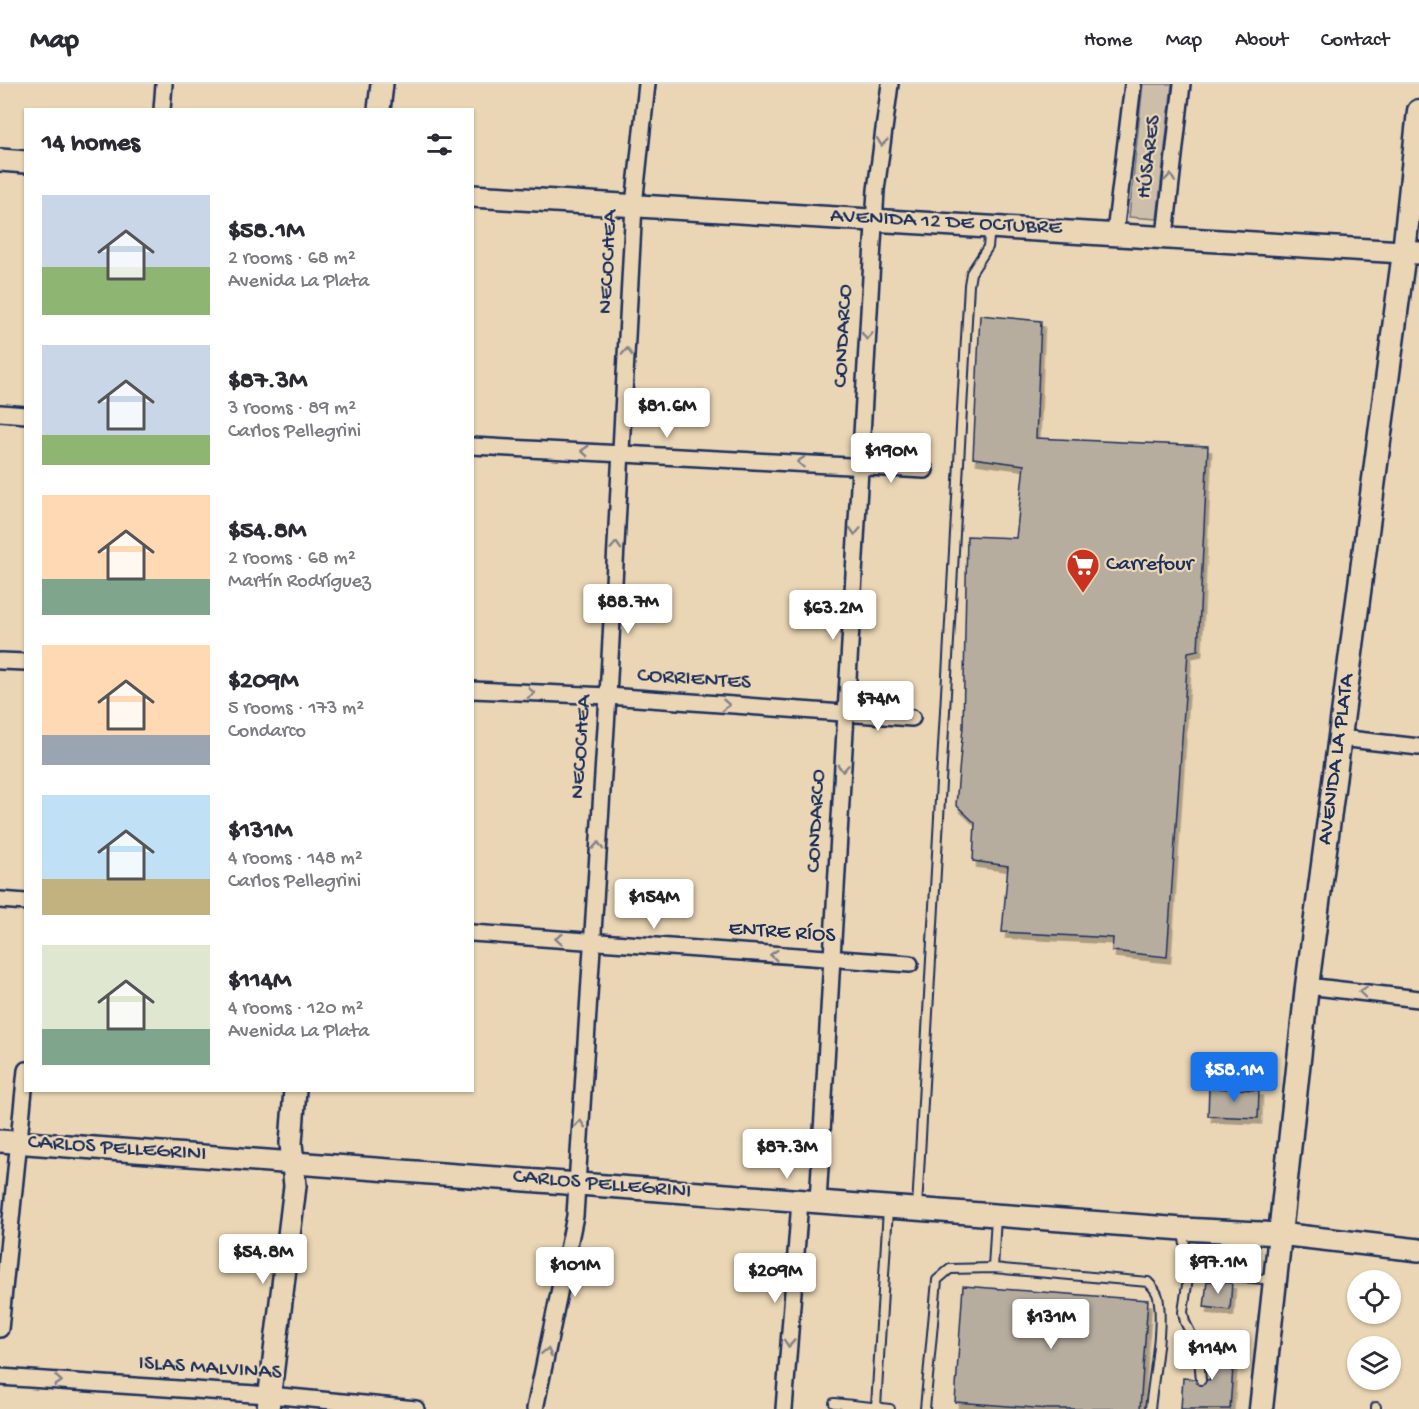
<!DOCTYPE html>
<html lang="en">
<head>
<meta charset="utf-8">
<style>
	:root { --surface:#fff; --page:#f2f2f3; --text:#2b2b33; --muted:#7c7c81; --line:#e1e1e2; --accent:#1a73e8 }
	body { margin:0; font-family:"Gochi Hand",sans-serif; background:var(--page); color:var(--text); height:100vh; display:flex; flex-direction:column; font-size:22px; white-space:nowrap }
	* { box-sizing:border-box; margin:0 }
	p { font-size:20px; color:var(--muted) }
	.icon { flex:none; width:33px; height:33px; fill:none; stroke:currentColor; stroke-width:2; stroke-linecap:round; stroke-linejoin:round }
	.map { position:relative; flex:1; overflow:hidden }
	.panel { position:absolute; left:24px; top:24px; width:450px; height:984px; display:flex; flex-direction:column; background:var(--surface); border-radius:0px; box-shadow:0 2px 4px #0004 }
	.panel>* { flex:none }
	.fabs { position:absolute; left:1347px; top:1186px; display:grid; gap:12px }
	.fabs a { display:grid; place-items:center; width:54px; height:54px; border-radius:50%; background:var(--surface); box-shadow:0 2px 4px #0004; font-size:30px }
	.price { position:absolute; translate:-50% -51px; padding:0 14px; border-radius:6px; background:#fff; color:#222; font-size:20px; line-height:39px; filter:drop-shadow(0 2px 3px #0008) }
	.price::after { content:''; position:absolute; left:50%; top:36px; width:18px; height:14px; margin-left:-9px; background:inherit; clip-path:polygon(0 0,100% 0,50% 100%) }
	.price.active { background:var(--accent); color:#fff }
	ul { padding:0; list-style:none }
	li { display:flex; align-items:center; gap:18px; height:150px; padding:0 18px }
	li span { display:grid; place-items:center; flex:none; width:168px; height:120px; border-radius:0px; color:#555 }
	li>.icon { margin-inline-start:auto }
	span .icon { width:72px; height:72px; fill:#fffc; stroke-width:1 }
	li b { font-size:26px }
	h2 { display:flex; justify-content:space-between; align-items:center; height:72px; padding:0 18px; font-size:26px }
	header { display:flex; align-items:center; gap:36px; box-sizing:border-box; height:84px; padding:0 30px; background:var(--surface); border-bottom:2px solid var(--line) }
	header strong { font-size:28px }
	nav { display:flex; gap:33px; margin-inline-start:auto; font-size:21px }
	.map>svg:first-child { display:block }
	.green { fill:#ccbea8; stroke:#747683; stroke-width:1.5 }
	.building { fill:#b7ad9f; stroke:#1b2f5e; stroke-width:1.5; filter:url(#shadow) }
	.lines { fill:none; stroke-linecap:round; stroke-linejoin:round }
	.lane-casing { stroke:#1b2f5e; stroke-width:12 }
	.street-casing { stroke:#1b2f5e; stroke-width:20 }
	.secondary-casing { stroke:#1b2f5e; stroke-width:26 }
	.primary-casing { stroke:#1b2f5e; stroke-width:27 }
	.lane { stroke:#ead6b4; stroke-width:8 }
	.street { stroke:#ead6b4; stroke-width:15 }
	.secondary { stroke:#ead6b4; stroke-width:21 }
	.primary { stroke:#ead6b4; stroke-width:22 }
	.oneway { stroke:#828289 }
	.labels { text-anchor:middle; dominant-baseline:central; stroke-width:4.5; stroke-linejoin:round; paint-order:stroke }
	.street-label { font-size:22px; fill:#1b2f5e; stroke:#ead6b4 }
	.poi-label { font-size:22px; fill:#1b2f5e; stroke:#ead6b4; text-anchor:start }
</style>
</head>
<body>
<header>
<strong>Map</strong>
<nav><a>Home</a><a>Map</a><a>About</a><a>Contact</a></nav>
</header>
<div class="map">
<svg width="1419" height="1325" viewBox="0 0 1419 1325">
	<defs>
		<filter id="shadow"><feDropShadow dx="3.5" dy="6" stdDeviation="0" flood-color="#0004"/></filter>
	</defs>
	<rect width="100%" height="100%" fill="#ead6b4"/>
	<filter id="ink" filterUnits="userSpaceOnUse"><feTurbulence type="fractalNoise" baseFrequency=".0167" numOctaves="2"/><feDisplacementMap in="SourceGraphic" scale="12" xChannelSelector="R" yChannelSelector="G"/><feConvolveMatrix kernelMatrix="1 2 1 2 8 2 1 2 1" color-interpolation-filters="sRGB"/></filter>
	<g filter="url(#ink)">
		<path class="green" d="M1143 0H1172L1157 135 1129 133Z"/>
		<g class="building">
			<path d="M980 231 1041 237 1036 354 1208 362 1198 566 1188 568 1167 873 1112 867 1113 854 1002 848 1008 782 973 777 975 739 956 721 963 643 967 452 1016 454 1024 381 973 374Z"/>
			<path d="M1209 1004 1259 1006 1258 1034 1208 1032Z"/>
			<path d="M1207 1197 1232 1199 1230 1226 1204 1223Z"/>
			<path d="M963 1202 1148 1216 1140 1325H1049L955 1318Z"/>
			<path d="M1213 1256 1235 1257 1230 1325H1181L1183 1294 1210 1296Z"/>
		</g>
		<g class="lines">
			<g class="lane-casing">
				<g id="lane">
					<path d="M917 1124 969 201 971 189 988 163 990 144"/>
					<path d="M1183 1148 1189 1187 1272 1196"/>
					<path d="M993 1184 996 1133"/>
					<path d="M1189 1187 1183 1228 1185 1238 1198 1264 1201 1296"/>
					<path d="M834 1319 890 1325"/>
					<path d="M876 1323 888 1125"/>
					<path d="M925 1325 937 1196 950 1185 993 1184 1148 1198C1152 1202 1157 1207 1158 1213 1164 1241 1153 1295 1150 1325"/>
					<path d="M1376 1325V1323"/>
				</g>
			</g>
			<g class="street-casing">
				<g id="street">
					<path d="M162 26 164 0"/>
					<path d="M1115 149 1133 0"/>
					<path d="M1165 152 1182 0"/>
					<path d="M0 329 26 331"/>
					<path d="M472 362 925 386"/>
					<path d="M0 577 26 578"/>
					<path d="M472 606 608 612 912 634"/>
					<path d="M1340 654 1419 663"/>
					<path d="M0 816 26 818"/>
					<path d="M472 849 910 880"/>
					<path d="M1307 902 1419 915"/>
					<path d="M818 1118 876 106 890 0"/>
					<path d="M0 1245 26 986"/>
					<path d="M0 1293 269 1311 416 1325"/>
					<path d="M535 1325 575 1132 608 612 634 121 647 0"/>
					<path d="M784 1325 800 1117"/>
				</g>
			</g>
			<g class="secondary-casing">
				<g id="secondary">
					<path d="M379 26 382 0"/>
					<path d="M0 76 26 78"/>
					<path d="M472 112 1419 169"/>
					<path d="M0 1057 1183 1145 1279 1150 1419 1166"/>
					<path d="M268 1325 295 1102 291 1059 295 1006"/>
				</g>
			</g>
			<g class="primary-casing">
				<g id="primary">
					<path id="s1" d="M1261 1325 1307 902 1404 168 1419 27"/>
				</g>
			</g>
			<use href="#lane" class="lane"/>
			<use href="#street" class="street"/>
			<use href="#secondary" class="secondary"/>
			<use href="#primary" class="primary"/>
		</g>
		<defs><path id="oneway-chevron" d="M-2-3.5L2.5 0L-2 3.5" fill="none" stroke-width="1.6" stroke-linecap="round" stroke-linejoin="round" transform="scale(1.5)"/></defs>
		<g class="oneway">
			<use href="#oneway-chevron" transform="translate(882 58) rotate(97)"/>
			<use href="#oneway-chevron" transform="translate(1170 94) rotate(-83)"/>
			<use href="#oneway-chevron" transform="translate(867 252) rotate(93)"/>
			<use href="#oneway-chevron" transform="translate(627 268) rotate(-87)"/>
			<use href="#oneway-chevron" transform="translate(585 367) rotate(-177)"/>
			<use href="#oneway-chevron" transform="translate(801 378) rotate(-177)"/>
			<use href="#oneway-chevron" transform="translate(855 447) rotate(93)"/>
			<use href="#oneway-chevron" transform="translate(616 462) rotate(-87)"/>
			<use href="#oneway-chevron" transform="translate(531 609) rotate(3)"/>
			<use href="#oneway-chevron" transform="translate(726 621) rotate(4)"/>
			<use href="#oneway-chevron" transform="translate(843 684) rotate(93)"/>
			<use href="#oneway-chevron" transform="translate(598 762) rotate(-86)"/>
			<use href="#oneway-chevron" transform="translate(559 855) rotate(-175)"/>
			<use href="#oneway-chevron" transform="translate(774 871) rotate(-176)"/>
			<use href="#oneway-chevron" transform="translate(1363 908) rotate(-174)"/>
			<use href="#oneway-chevron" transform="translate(580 1040) rotate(-86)"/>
			<use href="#oneway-chevron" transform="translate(789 1259) rotate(94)"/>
			<use href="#oneway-chevron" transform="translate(547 1268) rotate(-78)"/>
			<use href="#oneway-chevron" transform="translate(58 1297) rotate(4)"/>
		</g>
	</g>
	<defs>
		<g id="supermarket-pin" transform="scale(1.725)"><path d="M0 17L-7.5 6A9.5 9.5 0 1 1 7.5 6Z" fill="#c8321e" stroke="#ead6b4"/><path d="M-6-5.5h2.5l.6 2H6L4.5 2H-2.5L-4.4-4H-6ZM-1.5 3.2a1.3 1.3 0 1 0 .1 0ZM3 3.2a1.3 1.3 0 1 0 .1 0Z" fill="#fff"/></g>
	</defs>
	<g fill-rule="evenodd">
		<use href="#supermarket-pin" x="1083" y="481"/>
	</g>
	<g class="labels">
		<g class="street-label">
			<text transform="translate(1150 73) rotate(-83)">HÚSARES</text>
			<text transform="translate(946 139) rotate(3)">AVENIDA 12 DE OCTUBRE</text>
			<text transform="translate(609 178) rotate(-87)">NECOCHEA</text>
			<text transform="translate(844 252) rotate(-87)">CONDARCO</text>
			<text transform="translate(694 596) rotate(4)">CORRIENTES</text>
			<text transform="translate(582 663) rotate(-86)">NECOCHEA</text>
			<text stroke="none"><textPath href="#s1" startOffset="654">AVENIDA LA PLATA</textPath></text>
			<text transform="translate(817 737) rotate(-87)">CONDARCO</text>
			<text transform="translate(782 849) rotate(4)">ENTRE RÍOS</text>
			<text transform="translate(117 1065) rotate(4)">CARLOS PELLEGRINI</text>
			<text transform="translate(602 1101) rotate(5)">CARLOS PELLEGRINI</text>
			<text transform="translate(210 1285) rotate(4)">ISLAS MALVINAS</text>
		</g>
		<g class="poi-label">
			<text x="1106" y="481">Carrefour</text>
		</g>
	</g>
</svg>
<div class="fabs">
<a><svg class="icon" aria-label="locate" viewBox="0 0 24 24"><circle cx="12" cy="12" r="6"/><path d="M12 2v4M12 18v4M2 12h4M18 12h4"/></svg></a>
<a><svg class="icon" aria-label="layers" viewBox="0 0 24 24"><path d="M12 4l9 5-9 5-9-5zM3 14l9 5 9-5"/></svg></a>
</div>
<b class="price" style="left:667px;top:355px">$81.6M</b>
<b class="price" style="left:891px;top:400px">$190M</b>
<b class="price" style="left:628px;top:551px">$88.7M</b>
<b class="price" style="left:833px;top:557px">$63.2M</b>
<b class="price" style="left:878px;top:648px">$74M</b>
<b class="price" style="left:654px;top:846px">$154M</b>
<b class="price active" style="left:1234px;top:1019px">$58.1M</b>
<b class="price" style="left:787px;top:1096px">$87.3M</b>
<b class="price" style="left:263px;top:1201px">$54.8M</b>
<b class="price" style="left:1218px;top:1211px">$97.1M</b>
<b class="price" style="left:575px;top:1214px">$101M</b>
<b class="price" style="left:775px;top:1220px">$209M</b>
<b class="price" style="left:1051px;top:1266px">$131M</b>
<b class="price" style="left:1212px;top:1297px">$114M</b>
<section class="panel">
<h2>14 homes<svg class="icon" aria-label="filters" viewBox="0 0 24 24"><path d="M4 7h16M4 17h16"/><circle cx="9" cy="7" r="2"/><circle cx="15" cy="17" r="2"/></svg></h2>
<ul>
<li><span style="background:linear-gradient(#c9d6e8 60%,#8fb573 0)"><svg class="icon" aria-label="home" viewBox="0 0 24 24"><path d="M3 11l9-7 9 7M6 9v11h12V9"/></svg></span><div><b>$58.1M</b><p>2 rooms · 68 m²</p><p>Avenida La Plata</p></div></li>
<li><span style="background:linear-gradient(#c9d6e8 75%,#8fb573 0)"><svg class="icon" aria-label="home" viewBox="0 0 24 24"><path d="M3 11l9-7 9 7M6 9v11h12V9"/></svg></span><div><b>$87.3M</b><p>3 rooms · 89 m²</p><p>Carlos Pellegrini</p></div></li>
<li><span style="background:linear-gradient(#ffd9b3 70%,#7fa58c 0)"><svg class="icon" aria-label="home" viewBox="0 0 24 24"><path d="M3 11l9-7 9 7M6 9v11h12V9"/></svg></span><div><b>$54.8M</b><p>2 rooms · 68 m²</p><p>Martín Rodríguez</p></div></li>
<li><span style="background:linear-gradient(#ffd9b3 75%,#9aa5b1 0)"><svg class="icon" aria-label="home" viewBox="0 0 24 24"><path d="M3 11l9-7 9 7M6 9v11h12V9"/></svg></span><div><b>$209M</b><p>5 rooms · 173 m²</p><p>Condarco</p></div></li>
<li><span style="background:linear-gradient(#bfe0f5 70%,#c2b280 0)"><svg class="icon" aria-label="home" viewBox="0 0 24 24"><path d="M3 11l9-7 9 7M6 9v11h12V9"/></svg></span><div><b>$131M</b><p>4 rooms · 148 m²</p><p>Carlos Pellegrini</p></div></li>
<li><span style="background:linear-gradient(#dfe7d0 70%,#7fa58c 0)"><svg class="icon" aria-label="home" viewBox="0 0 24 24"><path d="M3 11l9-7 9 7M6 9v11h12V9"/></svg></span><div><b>$114M</b><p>4 rooms · 120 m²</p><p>Avenida La Plata</p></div></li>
</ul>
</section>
</div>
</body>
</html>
